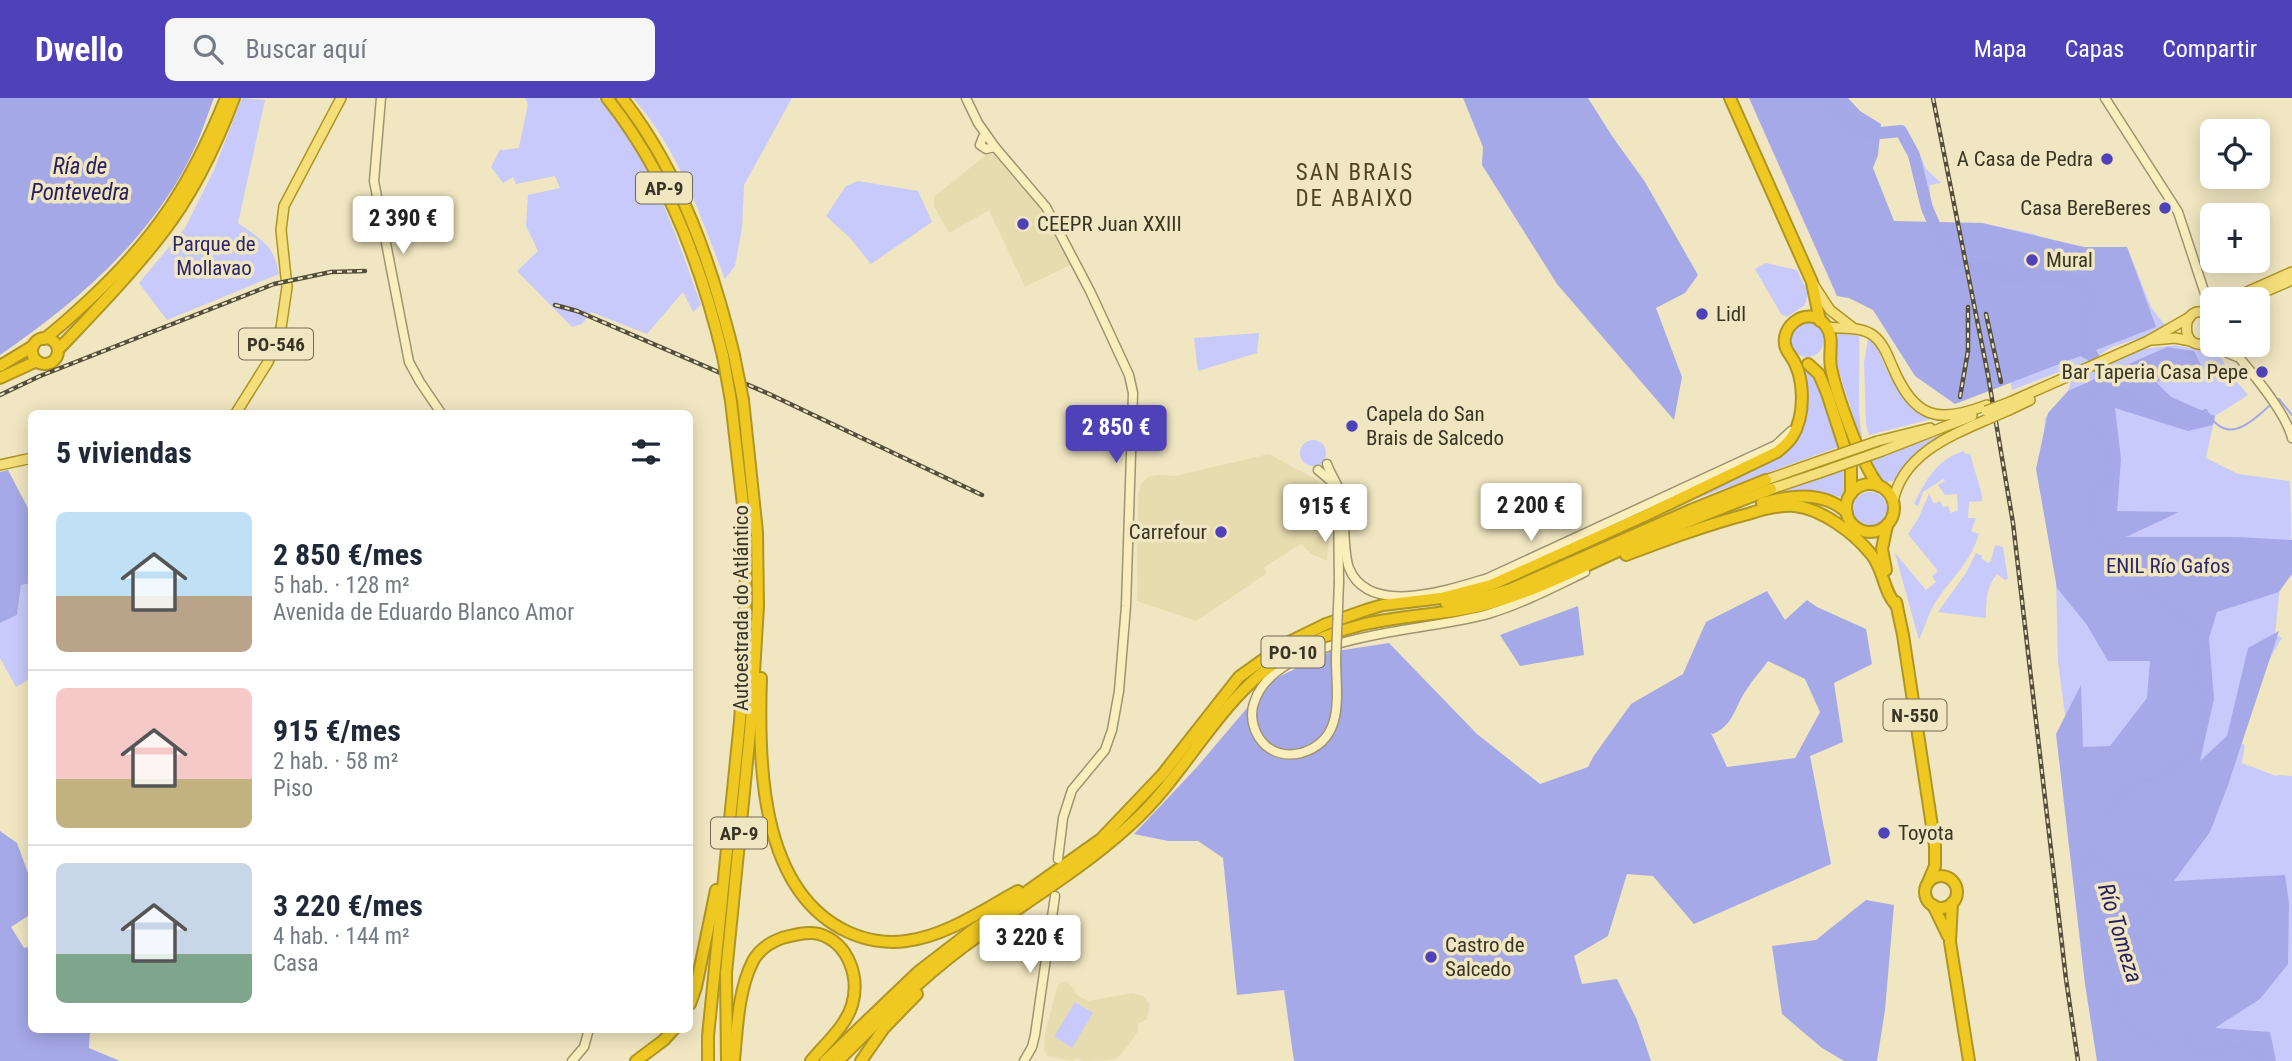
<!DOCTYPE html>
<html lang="es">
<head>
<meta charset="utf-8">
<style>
	:root { --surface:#fff; --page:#f6f6f7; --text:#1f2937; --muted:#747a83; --line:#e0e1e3; --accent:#4f42b9 }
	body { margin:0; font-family:"Roboto Condensed",sans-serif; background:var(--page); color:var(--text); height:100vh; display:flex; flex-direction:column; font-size:26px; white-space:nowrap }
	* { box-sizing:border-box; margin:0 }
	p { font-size:23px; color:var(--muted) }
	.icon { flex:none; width:38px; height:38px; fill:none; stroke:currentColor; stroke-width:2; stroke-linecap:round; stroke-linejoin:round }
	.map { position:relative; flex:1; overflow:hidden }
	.panel { position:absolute; left:28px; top:312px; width:665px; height:623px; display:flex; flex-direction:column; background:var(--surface); border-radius:10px; box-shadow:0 4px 18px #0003 }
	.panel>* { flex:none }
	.fabs { position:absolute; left:2200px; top:21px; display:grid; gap:14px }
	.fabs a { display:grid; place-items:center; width:70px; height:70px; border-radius:10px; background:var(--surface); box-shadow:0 4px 18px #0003; font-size:35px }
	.price { position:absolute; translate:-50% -60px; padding:0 16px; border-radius:7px; background:#fff; color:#222; font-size:23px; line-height:46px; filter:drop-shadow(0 2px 4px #0008) }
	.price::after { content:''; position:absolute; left:50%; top:42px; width:21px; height:16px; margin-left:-10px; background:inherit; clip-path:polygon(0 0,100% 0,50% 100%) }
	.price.active { background:var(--accent); color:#fff }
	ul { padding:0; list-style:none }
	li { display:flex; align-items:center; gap:21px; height:175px; padding:0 28px }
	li+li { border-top:2px solid var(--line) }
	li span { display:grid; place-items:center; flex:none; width:196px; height:140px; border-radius:10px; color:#555 }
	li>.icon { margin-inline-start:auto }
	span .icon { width:84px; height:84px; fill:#fffc; stroke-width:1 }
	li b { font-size:30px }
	h2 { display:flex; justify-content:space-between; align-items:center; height:84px; padding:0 28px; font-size:30px }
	header { display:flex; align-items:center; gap:42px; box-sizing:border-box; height:98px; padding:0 35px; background:var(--accent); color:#fff }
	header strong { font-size:33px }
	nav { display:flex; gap:38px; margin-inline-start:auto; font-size:24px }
	.search { width:490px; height:63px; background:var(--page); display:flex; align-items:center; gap:18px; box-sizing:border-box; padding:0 24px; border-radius:10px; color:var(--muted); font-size:26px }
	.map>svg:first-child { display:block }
	.built { fill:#e7dcaf }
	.green { fill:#c7cafa }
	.forest { fill:#a6a9e7; fill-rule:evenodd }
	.water { fill:#a5a8e6 }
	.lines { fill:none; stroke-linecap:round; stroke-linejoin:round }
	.stream { stroke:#a5a8e6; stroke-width:2 }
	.river { stroke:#a5a8e6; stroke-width:12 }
	.secondary-casing { stroke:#9e9472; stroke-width:11 }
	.primary-casing { stroke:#af9523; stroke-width:12 }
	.highway-casing { stroke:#af9523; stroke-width:14 }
	.secondary { stroke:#faefbc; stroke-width:8 }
	.primary { stroke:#f5df7a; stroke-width:9 }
	.highway { stroke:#efc921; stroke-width:10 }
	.rail-casing { stroke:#544f3d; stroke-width:4.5 }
	.rail { stroke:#f0e6c1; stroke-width:2; stroke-dasharray:5; stroke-linecap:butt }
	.secondary-bridge-casing { stroke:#9e9472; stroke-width:11; stroke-linecap:butt }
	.primary-bridge-casing { stroke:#af9523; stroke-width:12; stroke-linecap:butt }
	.highway-bridge-casing { stroke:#af9523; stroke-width:14; stroke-linecap:butt }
	.secondary-bridge { stroke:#faefbc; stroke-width:8 }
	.primary-bridge { stroke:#f5df7a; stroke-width:9 }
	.highway-bridge { stroke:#efc921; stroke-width:10 }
	.poi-dot { fill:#4f42b9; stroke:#f0e6c1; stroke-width:2.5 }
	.labels { text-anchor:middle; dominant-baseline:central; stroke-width:7; stroke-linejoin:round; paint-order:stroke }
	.shield { fill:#f0e6c1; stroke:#706a54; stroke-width:2 }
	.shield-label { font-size:19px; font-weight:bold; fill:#393526 }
	.poi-label { font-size:21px; fill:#393526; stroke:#f0e6c1; text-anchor:start }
	.park-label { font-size:21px; fill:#2d266d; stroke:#f0e6c1 }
	.street-label { font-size:21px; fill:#393526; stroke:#f0e6c1 }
	.water-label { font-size:23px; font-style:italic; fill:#261d63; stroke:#f0e6c1 }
	.neighbourhood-label { font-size:23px; letter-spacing:2px; fill:#4d4425; stroke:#f0e6c1 }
</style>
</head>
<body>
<header>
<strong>Dwello</strong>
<div class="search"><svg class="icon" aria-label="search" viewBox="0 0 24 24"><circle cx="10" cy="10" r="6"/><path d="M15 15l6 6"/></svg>Buscar aquí</div>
<nav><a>Mapa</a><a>Capas</a><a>Compartir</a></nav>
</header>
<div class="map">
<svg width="2292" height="963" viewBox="0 0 2292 963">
	<rect width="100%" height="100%" fill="#f0e6c1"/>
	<g class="built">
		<path d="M987 56 994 57 1020 87 1036 100 1072 166 1025 189 989 112 949 135 934 108V99Z"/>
		<path d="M1269 356 1319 383 1324 389 1330 424 1327 463 1311 456 1301 446 1264 469 1267 475 1196 523 1137 503 1138 396 1141 386 1148 379 1159 377 1175 378Z"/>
		<path d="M1066 883 1073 890 1077 897 1088 903 1132 895 1143 898 1150 907 1147 921 1138 926V933L1127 949 1115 962 1084 963 1076 960 1073 963 1047 958 1044 951 1045 935 1057 890 1059 886Z"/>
	</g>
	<g class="green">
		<path d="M242 0 265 2 238 125C260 141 274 146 279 176L167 222 139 185 185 130 214 72Z"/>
		<path d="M525 0H598C650 54 676 138 701 207L693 214 683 194 647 236 591 214 582 226 572 229 517 173 538 153 526 128 528 97 560 90 555 78 516 86 513 79 503 85 491 69 500 52 519 50 528 6Z"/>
		<path d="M633 0H792L744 87 742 130 735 168 725 181C700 117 679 52 633 0Z"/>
		<path d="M1921 59 1926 71 1941 85 1930 87V101L1938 133 1982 131V125L2033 136 2068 149 2103 152 2127 149 2151 209 2168 231 2112 249 2098 258 2102 267 2144 251 2175 247 2211 254 2222 261 2229 274 2248 297 2215 318 2206 360 2238 376 2290 383 2292 477 2280 488 2275 536 2282 540C2261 572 2250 608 2239 645L2245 647 2242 665 2276 678 2278 677 2292 678V963H2111L2058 564 2056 481 2044 339 2045 320 2068 293 2072 280 2067 271 2012 292 2011 286 1932 136 1915 77 1916 70Z"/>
		<path d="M858 83 918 93 932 124 871 166 850 140 826 118 846 88Z"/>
		<path d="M1766 165 1797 172 1804 187 1807 186 1809 192 1805 207 1787 219 1781 216 1755 171Z"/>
		<circle cx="1807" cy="242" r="17"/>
		<path d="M1259 235 1257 255 1198 273 1194 240Z"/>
		<path d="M1838 235 1859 238C1861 272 1856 305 1862 339L1860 340 1836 264Z"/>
		<path d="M1868 241C1877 246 1879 254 1883 264 1896 291 1906 309 1935 320L1869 337 1866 326 1864 265Z"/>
		<path d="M1804 272C1824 280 1834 328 1841 348L1671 410 1776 359 1806 308Z"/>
		<path d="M1955 332 1911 361 1893 383 1886 384 1877 377 1867 363Z"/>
		<circle cx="1313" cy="355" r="13"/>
		<path d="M1964 353 1965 356H1970L1982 397V403L1969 404 1968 420H1976L1971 433 1979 436C1970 465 1954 477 1937 502 1929 513 1925 529 1919 542L1895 455 1926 492 1936 484 1932 478 1938 473 1908 436 1918 421 1929 396 1934 406 1940 403 1943 409 1948 408 1951 415 1958 412 1957 396 1945 397 1938 387 1945 383 1943 381 1923 394 1918 408 1914 406C1925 383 1938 360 1964 353Z"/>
		<path d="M1846 370 1847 386 1842 399 1805 393 1772 397Z"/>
		<circle cx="1870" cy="411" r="17"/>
		<path d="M1995 447 2003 449 2008 481 2005 482 1997 476C1986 489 1986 503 1986 520L1938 514 1966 475 1976 455 1982 458 1981 460 1988 465 1991 463Z"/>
		<path d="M31 485V580L16 589 0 560V525L17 517 21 487Z"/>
		<path d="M1075 904 1093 915 1072 950 1054 939Z"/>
	</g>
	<g class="forest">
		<path d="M1463 0H1588L1612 38 1645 84 1698 177 1685 195 1656 210 1682 279 1674 322 1557 186 1482 67 1483 49Z"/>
		<path d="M1749 0H1848L1860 13 1881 26 1878 57 1873 70 1894 123 1982 125 2084 149H2127L2156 229 1955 306 1915 278 1873 212 1849 200 1837 198Z"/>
		<path d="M2167 249 2194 253 2201 267 2156 284 2171 299 2215 318 2213 327 2188 333 2115 310 2121 361 2117 413 2179 414 2126 439H2236L2292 442V476L2279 494 2217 514 2209 540 2214 601 2200 663 2227 638 2248 550 2279 533 2228 687 2210 734 2174 783 2285 777 2289 805 2288 866 2260 901 2215 930 2270 934 2276 963H2097L2085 886 2056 636 2081 587 2083 649 2110 648 2147 600 2150 563H2108L2087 527 2057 490 2036 371 2048 315 2068 293Z"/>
		<path d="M8 372 31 416V485L21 487 17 517 0 525V374Z"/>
		<path d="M1767 493 1785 522 1807 502 1817 509 1866 531 1872 566 1834 585 1843 644 1810 658 1831 766 1694 826 1653 778 1627 776 1608 838 1574 858 1582 886 1617 881 1637 922 1651 963H1294L1284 892 1237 897 1223 760 1198 743H1168L1134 736 1197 669 1270 583 1330 554 1389 545 1477 636 1540 686 1588 669 1593 659 1631 606 1683 576 1706 524ZM1768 563 1805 581 1820 614 1795 660 1727 669 1711 635 1713 636C1735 626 1734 609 1747 591 1753 581 1761 573 1768 563Z"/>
		<path d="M1578 508 1584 557 1520 568 1500 537Z"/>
		<path d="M0 733 17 745 31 783V816L11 829 24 850 31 848 32 931H90L89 950 120 963H0Z"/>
		<path d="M1866 802 1894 807 1885 912 1877 963H1844L1822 950 1782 916 1772 848 1816 842Z"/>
	</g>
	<path class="water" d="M0 0H214C208 15 203 31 197 45 157 136 80 202 0 257Z"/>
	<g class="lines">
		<g class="stream">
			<path d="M2279 301 2292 317"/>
			<path d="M2098 744 2081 775 2082 795 2103 845 2116 884 2119 917 2131 933 2153 941 2162 963"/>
			<path d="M2258 963 2256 952C2233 945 2221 950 2199 956 2175 936 2175 904 2162 877 2158 868 2150 863 2144 856 2137 847 2134 836 2132 825L2161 801C2157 776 2133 777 2111 774L2100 760 2098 744 2111 708 2134 685 2161 679 2193 653 2204 626 2197 561 2203 544 2198 532 2140 488 2113 451 2101 443 2093 427V394L2107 384 2112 376C2109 353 2103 342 2086 326L2087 305 2104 279H2112L2133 305 2164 320 2194 317 2206 312C2225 347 2248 328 2269 308"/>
		</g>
		<path class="river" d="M1829 0 1851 24 1870 36 1901 33 1914 57 1927 110 1946 154 1955 163 1987 168 2008 181 2033 176 2084 185 2092 200C2083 222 2075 231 2085 254L2092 257 2104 279"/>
		<g class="secondary-casing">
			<g id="secondary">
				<path d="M381 0 374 83 409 264 420 284 441 315"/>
				<path d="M966 0 978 25 995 49 1046 109 1090 193 1129 277 1133 295 1126 508 1119 593 1112 632 1105 652 1072 692 1063 720 1058 761"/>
				<path d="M2105 0 2178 114 2212 217"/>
				<path d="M986 38 983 39 980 47 986 51 995 49"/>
				<path d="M2220 201 2235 196"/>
				<path d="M2204 245 2237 259"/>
				<path d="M2228 247C2247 268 2286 314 2292 340"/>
				<path d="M1327 366C1331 378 1339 387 1342 400 1345 419 1343 455 1349 470 1369 520 1451 491 1488 480L1761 354 1776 347 1791 333"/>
				<path d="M1318 372 1332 384"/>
				<path d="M1338 406 1339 484"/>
				<path d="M1336 560C1336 597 1346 642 1301 655 1289 658 1276 656 1266 648 1254 637 1249 619 1254 605 1275 535 1428 534 1488 516 1521 506 1554 489 1585 474"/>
				<path d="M572 963 584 949 589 931"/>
				<path d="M1024 963 1032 949 1035 937 1055 798"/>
			</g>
		</g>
		<g class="primary-casing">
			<g id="primary">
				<path d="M1813 186 1830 212 1852 229"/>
				<path d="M2231 201 2292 174"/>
				<path d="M2248 201 2292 182"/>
				<path d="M2212 219C2178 195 2178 265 2212 241"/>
				<path d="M1827 229C1843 231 1861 228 1874 238 1884 246 1888 259 1893 270 1915 321 1938 326 1987 307"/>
				<path d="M2153 242 2175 240 2191 243"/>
				<path d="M2010 304 2148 243 2190 219"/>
				<path d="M2009 312 2030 302"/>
				<path d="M236 315 268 264 281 230 287 189 281 132 284 108 341 0"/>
				<path d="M1878 343 1930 330"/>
				<path d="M1882 353 1972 318"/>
				<path d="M0 367 32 360"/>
				<path d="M1766 382 1817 364"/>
				<path d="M1771 391 1819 375"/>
				<path d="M1893 404C1902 357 1949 338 1988 321"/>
			</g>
		</g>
		<g class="highway-casing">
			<g id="highway">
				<path d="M607 0C667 75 701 166 723 258"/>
				<path d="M622 0C680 74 712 167 734 257"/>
				<path d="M1730 0 1812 184 1820 223"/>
				<circle cx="45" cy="253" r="13"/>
				<path d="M44 241C60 229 74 216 89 202 157 139 191 86 226 0"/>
				<path d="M58 252C93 215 130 177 161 137 193 96 216 48 234 0"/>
				<path d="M1808 266 1819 276 1827 295 1851 369V396"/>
				<path d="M0 268 33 248"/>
				<path d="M0 280 37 263"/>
				<circle cx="1870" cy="410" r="24"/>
				<path d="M1762 405C1790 397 1825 392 1847 415"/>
				<path d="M1626 457C1666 442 1706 427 1748 416 1763 411 1779 407 1795 408 1822 411 1854 435 1871 456 1884 471 1883 494 1897 508"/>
				<path d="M1886 472 1882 451 1887 427"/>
				<path d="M1896 504 1903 537 1935 748V768L1929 782"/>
				<path d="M1446 505 1488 498 1511 491 1691 412 1766 382"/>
				<path d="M761 580C758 663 759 793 848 834 865 842 887 846 906 843 946 838 983 812 1018 793"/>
				<circle cx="1941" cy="794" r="16"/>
				<path d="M1952 805 1950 844 1969 963"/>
				<path d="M1933 807 1948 838"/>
				<path d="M690 906 696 889 716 792"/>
				<path d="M636 963 664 942 674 931"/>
				<path d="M708 963V938L740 623 745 550 746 433 731 303"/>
				<path d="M727 963 726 875 751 624 758 508 757 434 743 302"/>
				<path d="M734 963C737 931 738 892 753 863 759 852 771 844 782 840 793 837 808 833 819 836 849 845 860 880 852 907 846 928 825 946 811 963"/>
				<path d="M825 963 918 874 970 834 1101 741 1162 677 1239 579 1285 546 1326 526 1366 512 1383 507 1441 500 1491 487 1644 418 1777 354C1783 349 1788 345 1792 339 1806 317 1805 277 1790 257 1771 233 1808 203 1826 228 1835 240 1828 256 1831 270 1837 298 1861 366 1879 388"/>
				<path d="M838 963C878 923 918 883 963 849 1019 808 1080 773 1131 726 1190 673 1221 593 1293 554 1314 542 1337 533 1361 527 1406 516 1454 517 1499 503 1539 491 1576 472 1614 455 1666 432 1718 411 1771 391"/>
				<path d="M861 963 884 930 917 896"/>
			</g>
		</g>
		<use href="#secondary" class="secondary"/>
		<use href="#primary" class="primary"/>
		<use href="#highway" class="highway"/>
		<g class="rail-casing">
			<g id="rail">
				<path d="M1933 0 1988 277 2013 425 2066 881 2078 963"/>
				<path d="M555 207 577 213 767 295 982 397"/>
				<path d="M1986 216 2001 284"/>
				<path d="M0 297 40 278 274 186 331 174 365 173"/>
				<path d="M1960 299 1968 253V209"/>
			</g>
		</g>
		<use href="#rail" class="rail"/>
		<g class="secondary-bridge-casing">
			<path id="secondary-bridge" d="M1336 560 1339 484"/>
		</g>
		<g class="primary-bridge-casing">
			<g id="primary-bridge">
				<path d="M1986 313 2010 304"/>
				<path d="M1988 321 2009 312"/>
				<path d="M1817 364 1878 343"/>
				<path d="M1819 375 1882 353"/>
			</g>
		</g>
		<g class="highway-bridge-casing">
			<g id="highway-bridge">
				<path d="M734 257 743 302"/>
				<path d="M723 258 731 303"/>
			</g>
		</g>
		<use href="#secondary-bridge" class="secondary-bridge"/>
		<use href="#primary-bridge" class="primary-bridge"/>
		<use href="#highway-bridge" class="highway-bridge"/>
	</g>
	<g class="poi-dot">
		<circle cx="2107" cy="61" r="7"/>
		<circle cx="2165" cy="110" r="7"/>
		<circle cx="1023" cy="126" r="7"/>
		<circle cx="2032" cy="162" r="7"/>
		<circle cx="1702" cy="216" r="7"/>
		<circle cx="2262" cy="274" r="7"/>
		<circle cx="1352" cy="328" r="7"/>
		<circle cx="1221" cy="434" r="7"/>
		<circle cx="1884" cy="735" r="7"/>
		<circle cx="1431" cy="859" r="7"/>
	</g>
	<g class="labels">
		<g class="shield">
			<rect x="636" y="74.5" width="56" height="31" rx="5"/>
			<rect x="239" y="230.5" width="74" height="31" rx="5"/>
			<rect x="1261.5" y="538.5" width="63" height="31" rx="5"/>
			<rect x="1883.5" y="601.5" width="63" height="31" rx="5"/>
			<rect x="711" y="719.5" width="56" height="31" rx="5"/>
		</g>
		<g class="shield-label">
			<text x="664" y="90">AP-9</text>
			<text x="276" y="246">PO-546</text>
			<text x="1293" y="554">PO-10</text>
			<text x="1915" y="617">N-550</text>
			<text x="739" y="735">AP-9</text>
		</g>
		<g class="poi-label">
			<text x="2093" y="61" text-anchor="end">A Casa de Pedra</text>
			<text x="2151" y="110" text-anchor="end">Casa BereBeres</text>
			<text x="1037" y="126">CEEPR Juan XXIII</text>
			<text x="2046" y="162">Mural</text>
			<text x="1716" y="216">Lidl</text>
			<text x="2248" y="274" text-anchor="end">Bar Taperia Casa Pepe</text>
			<text x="1366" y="316">Capela do San<tspan x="1366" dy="24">Brais de Salcedo</tspan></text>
			<text x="1207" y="434" text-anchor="end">Carrefour</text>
			<text x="1898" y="735">Toyota</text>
			<text x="1445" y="847">Castro de<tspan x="1445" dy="24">Salcedo</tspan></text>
		</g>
		<g class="park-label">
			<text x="214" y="146">Parque de<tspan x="214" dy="24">Mollavao</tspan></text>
			<text x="2168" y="468">ENIL Río Gafos</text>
		</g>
		<g class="street-label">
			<text transform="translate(741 510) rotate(-90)">Autoestrada do Atlántico</text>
		</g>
		<g class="water-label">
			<text x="80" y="68">Ría de<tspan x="80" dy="26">Pontevedra</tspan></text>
			<text transform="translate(2120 835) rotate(73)">Río Tomeza</text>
		</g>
		<g class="neighbourhood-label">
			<text x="1355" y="74">SAN BRAIS<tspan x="1355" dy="26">DE ABAIXO</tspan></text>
		</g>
	</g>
</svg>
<div class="fabs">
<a><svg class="icon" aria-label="locate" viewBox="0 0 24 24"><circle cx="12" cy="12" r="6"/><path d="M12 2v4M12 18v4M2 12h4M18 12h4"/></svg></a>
<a>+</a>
<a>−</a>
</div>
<b class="price" style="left:403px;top:158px">2 390 €</b>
<b class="price active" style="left:1116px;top:367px">2 850 €</b>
<b class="price" style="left:1531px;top:445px">2 200 €</b>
<b class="price" style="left:1325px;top:446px">915 €</b>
<b class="price" style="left:1030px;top:877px">3 220 €</b>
<section class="panel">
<h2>5 viviendas<svg class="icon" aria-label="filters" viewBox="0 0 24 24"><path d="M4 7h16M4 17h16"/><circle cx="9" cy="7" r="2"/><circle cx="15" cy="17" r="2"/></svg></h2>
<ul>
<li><span style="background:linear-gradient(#bfe0f5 60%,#b9a48a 0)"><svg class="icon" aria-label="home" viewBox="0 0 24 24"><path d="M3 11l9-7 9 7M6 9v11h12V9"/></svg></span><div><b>2 850 €/mes</b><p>5 hab. · 128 m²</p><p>Avenida de Eduardo Blanco Amor</p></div></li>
<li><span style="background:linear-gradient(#f6c9c9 65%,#c2b280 0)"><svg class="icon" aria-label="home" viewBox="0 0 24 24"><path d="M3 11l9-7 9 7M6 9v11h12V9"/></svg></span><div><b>915 €/mes</b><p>2 hab. · 58 m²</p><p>Piso</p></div></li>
<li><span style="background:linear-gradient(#c9d6e8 65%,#7fa58c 0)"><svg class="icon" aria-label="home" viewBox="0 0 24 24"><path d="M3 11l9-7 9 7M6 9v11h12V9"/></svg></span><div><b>3 220 €/mes</b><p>4 hab. · 144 m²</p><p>Casa</p></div></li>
</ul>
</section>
</div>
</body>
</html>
